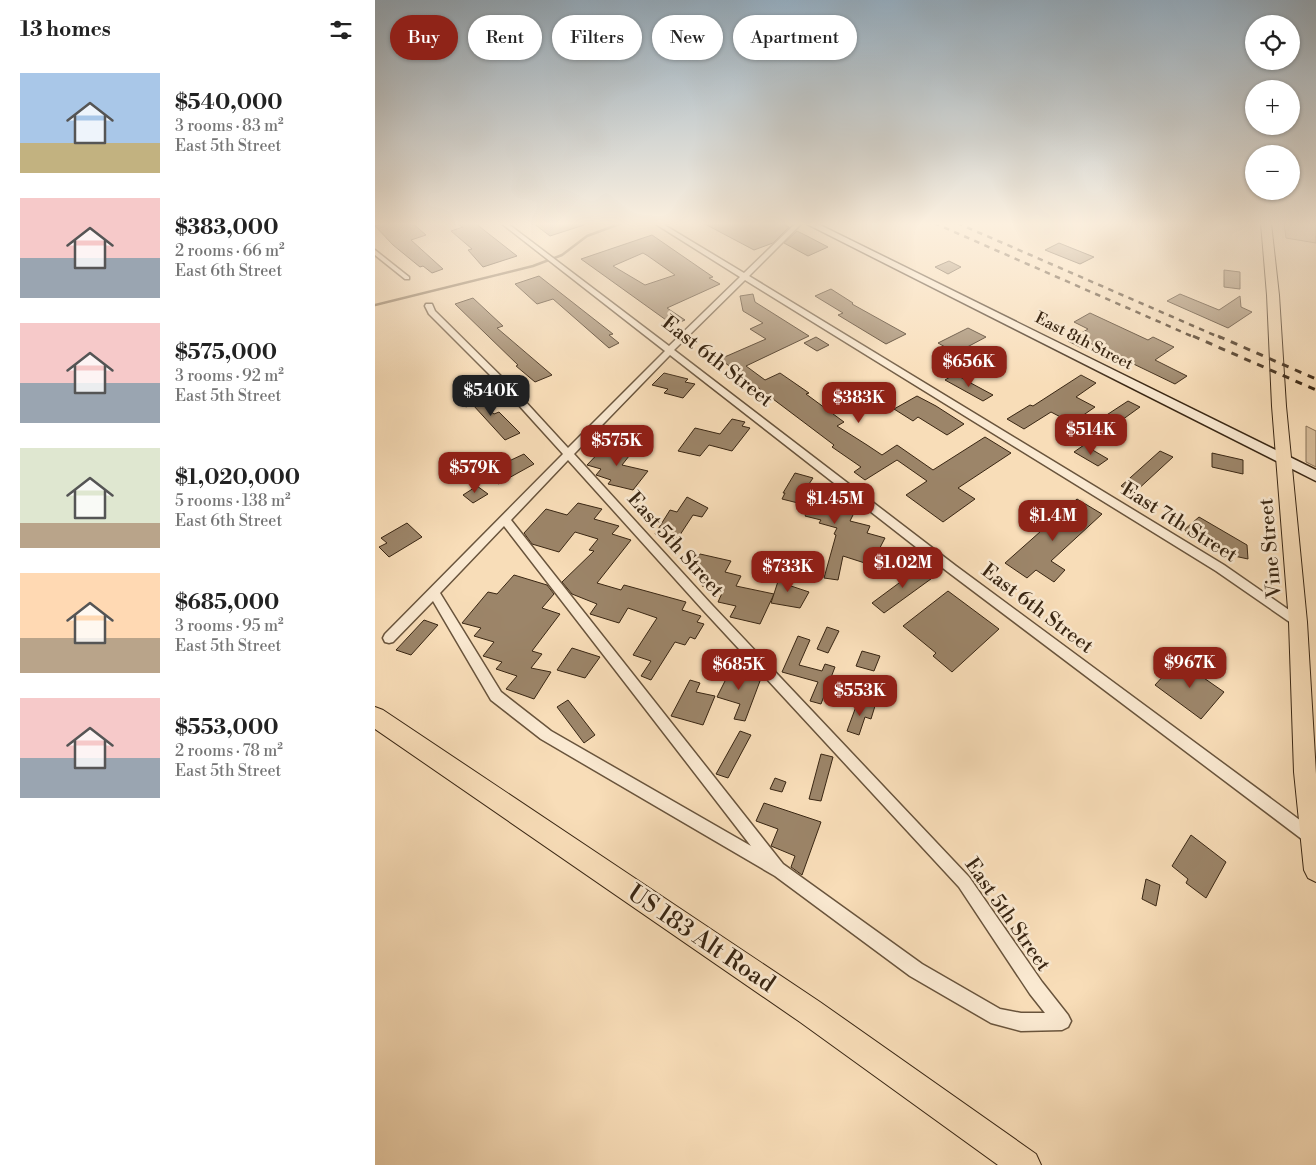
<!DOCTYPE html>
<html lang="en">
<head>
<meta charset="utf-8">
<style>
	:root { --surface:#fff; --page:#f6f6f6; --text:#222; --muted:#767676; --accent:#8f2418 }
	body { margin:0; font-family:"Libre Bodoni",serif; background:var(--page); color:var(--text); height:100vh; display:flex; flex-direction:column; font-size:19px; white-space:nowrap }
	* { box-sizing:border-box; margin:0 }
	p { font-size:16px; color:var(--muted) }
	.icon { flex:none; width:28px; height:28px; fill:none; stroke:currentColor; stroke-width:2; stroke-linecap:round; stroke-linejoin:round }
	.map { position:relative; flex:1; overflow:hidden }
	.drawer { display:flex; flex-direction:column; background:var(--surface); width:375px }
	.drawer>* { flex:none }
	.banner { position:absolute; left:15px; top:15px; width:475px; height:45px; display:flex; gap:10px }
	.buttons { position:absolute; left:870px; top:15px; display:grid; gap:10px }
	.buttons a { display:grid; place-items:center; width:55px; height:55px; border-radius:50%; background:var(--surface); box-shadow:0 1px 4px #0004; font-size:25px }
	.price { position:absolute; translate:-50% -42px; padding:0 11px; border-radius:10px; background:var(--accent); color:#fff; font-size:16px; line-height:32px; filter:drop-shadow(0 1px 2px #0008) }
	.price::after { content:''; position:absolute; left:50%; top:30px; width:15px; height:11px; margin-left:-8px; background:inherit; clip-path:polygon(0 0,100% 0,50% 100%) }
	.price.selected { background:#222; color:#fff }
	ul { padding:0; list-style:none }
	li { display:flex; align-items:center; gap:15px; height:125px; padding:0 20px }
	li span { display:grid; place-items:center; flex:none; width:140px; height:100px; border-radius:0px; color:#555 }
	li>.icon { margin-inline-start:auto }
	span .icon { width:60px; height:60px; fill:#fffc; stroke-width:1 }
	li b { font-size:21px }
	h2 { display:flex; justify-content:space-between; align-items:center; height:60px; padding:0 20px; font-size:21px }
	.pill { padding:0 18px; border-radius:22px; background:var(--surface); box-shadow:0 1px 4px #0004; font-size:18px; line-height:45px }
	.pill.selected { background:var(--accent); color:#fff }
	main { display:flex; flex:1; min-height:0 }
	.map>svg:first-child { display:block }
	.green { fill:#d8be9c; stroke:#887258 }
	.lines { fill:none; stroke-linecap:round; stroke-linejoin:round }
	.stream { stroke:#856f54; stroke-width:2.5 }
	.building { fill:#9c8569; stroke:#392613; fill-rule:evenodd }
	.minor-casing { stroke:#69543c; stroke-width:3 }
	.secondary-casing { stroke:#392613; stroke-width:3 }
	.primary-casing { stroke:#392613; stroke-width:2 }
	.trunk-casing { stroke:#392613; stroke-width:2 }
	.minor { fill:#fae9d1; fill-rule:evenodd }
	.secondary { fill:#fae9d1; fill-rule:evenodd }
	.primary { fill:#f8ddb8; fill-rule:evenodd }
	.trunk { fill:#f8ddb8; fill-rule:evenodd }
	.rail-far1 { stroke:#392613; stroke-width:2.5; stroke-dasharray:5.5 5.5; stroke-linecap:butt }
	.rail { stroke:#392613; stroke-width:3; stroke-dasharray:7 7; stroke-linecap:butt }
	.labels { text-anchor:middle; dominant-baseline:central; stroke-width:5; stroke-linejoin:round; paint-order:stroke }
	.far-street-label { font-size:16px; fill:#392613; stroke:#fae9d1 }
	.street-label { font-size:20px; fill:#392613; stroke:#fae9d1 }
	.near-street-label { font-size:24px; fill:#392613; stroke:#fae9d1 }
</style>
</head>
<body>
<main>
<section class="drawer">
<h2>13 homes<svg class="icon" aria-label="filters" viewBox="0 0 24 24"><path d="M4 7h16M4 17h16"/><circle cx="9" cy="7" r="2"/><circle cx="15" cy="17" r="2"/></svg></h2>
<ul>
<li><span style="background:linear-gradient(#a9c7e8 70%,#c2b280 0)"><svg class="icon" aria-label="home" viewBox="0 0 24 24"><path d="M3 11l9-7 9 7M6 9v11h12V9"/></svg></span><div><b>$540,000</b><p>3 rooms · 83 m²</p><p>East 5th Street</p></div></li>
<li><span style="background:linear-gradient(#f6c9c9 60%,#9aa5b1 0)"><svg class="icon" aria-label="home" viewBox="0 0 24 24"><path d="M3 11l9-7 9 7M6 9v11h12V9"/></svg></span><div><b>$383,000</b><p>2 rooms · 66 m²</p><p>East 6th Street</p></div></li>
<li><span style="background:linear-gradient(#f6c9c9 60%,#9aa5b1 0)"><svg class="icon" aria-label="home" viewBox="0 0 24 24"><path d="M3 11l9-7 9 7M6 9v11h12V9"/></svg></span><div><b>$575,000</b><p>3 rooms · 92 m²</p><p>East 5th Street</p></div></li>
<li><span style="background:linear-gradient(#dfe7d0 75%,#b9a48a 0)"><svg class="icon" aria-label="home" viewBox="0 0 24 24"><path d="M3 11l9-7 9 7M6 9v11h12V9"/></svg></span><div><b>$1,020,000</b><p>5 rooms · 138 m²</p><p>East 6th Street</p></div></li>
<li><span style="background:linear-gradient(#ffd9b3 65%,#b9a48a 0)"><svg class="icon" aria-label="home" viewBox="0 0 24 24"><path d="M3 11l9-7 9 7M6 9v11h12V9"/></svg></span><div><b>$685,000</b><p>3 rooms · 95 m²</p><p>East 5th Street</p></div></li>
<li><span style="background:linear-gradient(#f6c9c9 60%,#9aa5b1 0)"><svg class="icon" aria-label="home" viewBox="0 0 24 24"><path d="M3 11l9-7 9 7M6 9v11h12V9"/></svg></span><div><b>$553,000</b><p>2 rooms · 78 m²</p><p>East 5th Street</p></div></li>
</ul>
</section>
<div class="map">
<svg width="941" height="1165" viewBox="0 0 941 1165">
	<rect width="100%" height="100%" fill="#f8ddb8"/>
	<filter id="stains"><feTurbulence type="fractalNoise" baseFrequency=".004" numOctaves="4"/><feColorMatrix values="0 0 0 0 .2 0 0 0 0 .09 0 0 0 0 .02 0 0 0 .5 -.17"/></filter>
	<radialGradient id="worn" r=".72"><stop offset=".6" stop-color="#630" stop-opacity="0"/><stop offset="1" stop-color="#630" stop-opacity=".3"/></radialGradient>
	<g class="green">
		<path d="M909 223H941V243L911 238Z"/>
		<path d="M931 426 941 431V467L931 462Z"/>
	</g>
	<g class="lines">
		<path class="stream" d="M0 305 158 266 187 255 212 236 247 223"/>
	</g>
	<g class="building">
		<path d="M11 223H37L43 228 51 235 36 240 68 269 57 273 48 266 45 267 18 245 0 226Z"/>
		<path d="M81 223H100L142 256 108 267 93 250 97 249 76 231 88 227Z"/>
		<path d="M158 223H209V225L175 236Z"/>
		<path d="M328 223H405L414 227 398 243 379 250Z"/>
		<path d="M422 231 432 236 453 247 433 256 409 243Z"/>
		<path d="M277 235 338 277 334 278 345 284 292 308 310 320 298 325 206 259ZM268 253 273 256 300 275 270 285 238 266Z"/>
		<path d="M684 243 719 257 705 264 670 250Z"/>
		<path d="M574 261 586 267 573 274 560 267Z"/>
		<path d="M849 270 865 272V289L849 287Z"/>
		<path d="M164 276 238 334 234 335 244 343 234 348 178 299 162 304 140 284Z"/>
		<path d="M456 289 478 303 477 304 531 334 511 344 463 315 468 313 440 296Z"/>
		<path d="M378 294 380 302 434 336 371 366 390 380 405 373 434 393 431 394 469 422 462 426 492 445 507 455 522 445 558 470 610 437 636 453 583 488 600 499 568 522 531 495 552 481 522 460 490 480 479 472 486 467 457 447 459 445 345 359 391 339 375 329 388 323 368 311 365 296Z"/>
		<path d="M805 294 844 310 865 296 866 307 877 312 853 328 792 301Z"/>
		<path d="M98 298 128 326 122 328 177 375 160 382 141 366 143 365 80 304Z"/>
		<path d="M715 313 773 340 778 337 799 347 780 360 812 376 800 384 715 343 707 348 693 341 713 329 699 322Z"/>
		<path d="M593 328 611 337 581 353 563 343Z"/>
		<path d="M441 337 454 345 442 351 429 343Z"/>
		<path d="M289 373 313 379 310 382 320 384 308 398 289 393 293 389 277 385Z"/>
		<path d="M580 374 592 381 618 395 608 401 570 380Z"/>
		<path d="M706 375 721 383 701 397 720 407 697 423 676 412 649 429 632 419 655 405 658 406Z"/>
		<path d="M93 393 119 414 124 412 145 433 130 440 98 405 100 402 91 407 81 399Z"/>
		<path d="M542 396 561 406 589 424 572 435 543 417 538 421 519 409Z"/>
		<path d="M753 401 765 407 740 425 727 418Z"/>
		<path d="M357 419 370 422 367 426 375 428 357 451 334 445 325 456 303 451 320 428 345 434Z"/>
		<path d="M232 444 258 451 247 465 273 471 258 490 233 484 236 480 221 475 226 469 212 465Z"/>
		<path d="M709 445 733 459 723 466 699 452Z"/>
		<path d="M785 451 798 457 759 493 746 486Z"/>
		<path d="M837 453 868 460V474L837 467Z"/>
		<path d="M149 454 159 464 123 484 115 476 123 472 119 468Z"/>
		<path d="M420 473 438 478 434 484 454 490 449 498 465 502 462 506 480 511 475 521 495 526 492 533 510 538 496 565 468 556 463 580 449 578 461 535 459 534 462 528 444 523 446 520 430 516 435 506 407 499 410 493H408Z"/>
		<path d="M102 486 113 494 98 503 88 495Z"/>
		<path d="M312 497 333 508 327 517 318 515 301 541 280 534 295 510 302 512Z"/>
		<path d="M702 499 727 514 676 561 690 570 679 582 661 570 652 578 630 563Z"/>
		<path d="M203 503 227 509 219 519 244 526 237 534 256 540 222 583 246 590 249 585 311 602 307 610 326 616 322 622 329 624 320 639 315 637 310 645 300 642 276 680 266 676 276 661 258 655 282 618 253 608 244 623 215 614 222 604 197 594 187 582 219 551 214 550 223 539 200 532 184 552 157 544 149 533 171 509 192 515Z"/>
		<path d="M824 517 872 545 873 559 850 554 809 530Z"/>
		<path d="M32 523 47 537 14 557 4 547 12 543 6 538Z"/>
		<path d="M325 554 356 561 350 572 366 576 361 586 399 594 385 624 355 617 361 606 343 602 348 591 327 586 332 577 313 570Z"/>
		<path d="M547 566 560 576 509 613 497 603Z"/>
		<path d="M406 572 417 573 413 585 434 592 425 608 396 603Z"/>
		<path d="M139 575 172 585 179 594 167 608 185 614 157 651 167 654 156 668 176 672 159 699 131 689 142 676 121 669 127 662 108 656 119 642 99 636 106 628 87 623 113 592 122 594Z"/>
		<path d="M573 591 624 629 577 672 558 656 561 653 528 626Z"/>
		<path d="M49 620 63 625 36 655 21 650Z"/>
		<path d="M452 627 464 631 453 653 442 649Z"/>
		<path d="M423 636 435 640 424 665 447 671 450 664 460 667 446 704 435 701 443 682 407 672Z"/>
		<path d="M197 648 225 657 210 678 182 670Z"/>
		<path d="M487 651 505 656 499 671 481 666Z"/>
		<path d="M803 660 849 692 826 719 780 685Z"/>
		<path d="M359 663 370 666 365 676 385 681 370 721 359 719 365 704 342 697Z"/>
		<path d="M315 680 325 683 321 692 340 696 328 725 296 716Z"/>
		<path d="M193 700 220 735 209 743 182 707Z"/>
		<path d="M483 701 500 706 496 719 490 717 484 735 472 731Z"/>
		<path d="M365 731 376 735 353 778 341 774Z"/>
		<path d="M446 754 458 757 446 801 434 799Z"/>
		<path d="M400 778 411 782 407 792 395 789Z"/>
		<path d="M389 803 446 822 427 875 416 867 420 856 396 846 403 829 381 821Z"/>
		<path d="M816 835 851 862 831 898 811 883 813 879 797 866Z"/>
		<path d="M771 879 785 885 781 906 767 899Z"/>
	</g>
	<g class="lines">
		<g class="minor-casing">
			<g id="minor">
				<path d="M126 223H132L294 346 365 277 279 223H286L369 273 421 223H427L374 276 849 565 927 619 929 622 927 625 923 627 919 625 841 571 370 280 299 350 581 566 941 832V844L937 845 932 843 573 572 295 355 199 454 336 604 594 877 667 982 693 1015 696 1021 693 1027 687 1030 646 1031 616 1023 535 976 400 876 166 739 116 700 58 601 18 642 14 643 10 642 8 638 10 634 188 454 131 391 54 314 50 306 51 304H57L60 311 137 387 193 448 290 351ZM193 460 328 610 584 887 655 994 670 1013H646L625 1009 547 964 408 864 136 520ZM129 526 376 846 176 731 126 692 65 593Z"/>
				<path d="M0 250 34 277V279H30L0 255Z"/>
			</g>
		</g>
		<g class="secondary-casing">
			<path id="secondary" d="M430 223H441L941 470V481Z"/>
		</g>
		<g class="primary-casing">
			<path id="primary" d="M886 223H896L904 295 911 406 932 622 941 774V882L933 878 929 870 919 772 914 622 897 406 892 295Z"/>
		</g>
		<g class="trunk-casing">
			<path id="trunk" d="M0 707 8 710 445 1002 661 1154 666 1165H623L425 1022 0 729Z"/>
		</g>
		<use href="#minor" class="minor"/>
		<use href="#secondary" class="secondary"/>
		<use href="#primary" class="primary"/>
		<use href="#trunk" class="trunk"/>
		<g class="rail-far1">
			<path d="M559 223 821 338"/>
			<path d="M582 223 846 338"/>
		</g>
		<g class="rail">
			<path d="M818 336 941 390"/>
			<path d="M843 336 941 379"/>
		</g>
	</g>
	<linearGradient id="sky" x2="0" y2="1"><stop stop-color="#94acbe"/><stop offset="0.58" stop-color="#fcf0df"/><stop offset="1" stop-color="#fcf0df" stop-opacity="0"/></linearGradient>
	<rect width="941" height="386" fill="url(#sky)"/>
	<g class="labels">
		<g class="far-street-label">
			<text transform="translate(709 341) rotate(27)">East 8th Street</text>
		</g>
		<g class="street-label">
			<text transform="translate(342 362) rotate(38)">East 6th Street</text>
			<text transform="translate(804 523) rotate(32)">East 7th Street</text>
			<text transform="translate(300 545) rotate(48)">East 5th Street</text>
			<text transform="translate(896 548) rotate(-95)">Vine Street</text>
			<text transform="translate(662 609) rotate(37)">East 6th Street</text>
			<text transform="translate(632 915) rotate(55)">East 5th Street</text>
		</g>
		<g class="near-street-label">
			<text transform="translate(326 939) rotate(34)">US 183 Alt Road</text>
		</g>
	</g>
	<rect width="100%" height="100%" filter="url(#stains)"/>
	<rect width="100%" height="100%" fill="url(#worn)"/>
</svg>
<div class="buttons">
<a><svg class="icon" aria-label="locate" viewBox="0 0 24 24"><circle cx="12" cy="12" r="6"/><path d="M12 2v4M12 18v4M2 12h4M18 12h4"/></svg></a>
<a>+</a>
<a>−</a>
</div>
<b class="price" style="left:594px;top:388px">$656K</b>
<b class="price selected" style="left:116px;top:417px">$540K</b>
<b class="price" style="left:484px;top:424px">$383K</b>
<b class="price" style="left:716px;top:456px">$514K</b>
<b class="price" style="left:242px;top:467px">$575K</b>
<b class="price" style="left:100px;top:494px">$579K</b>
<b class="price" style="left:460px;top:525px">$1.45M</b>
<b class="price" style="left:678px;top:542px">$1.4M</b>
<b class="price" style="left:528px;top:589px">$1.02M</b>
<b class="price" style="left:413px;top:593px">$733K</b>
<b class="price" style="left:815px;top:689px">$967K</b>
<b class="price" style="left:364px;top:691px">$685K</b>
<b class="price" style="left:485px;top:717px">$553K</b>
<div class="banner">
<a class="pill selected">Buy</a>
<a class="pill">Rent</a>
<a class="pill">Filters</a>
<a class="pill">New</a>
<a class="pill">Apartment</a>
</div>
</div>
</main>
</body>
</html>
